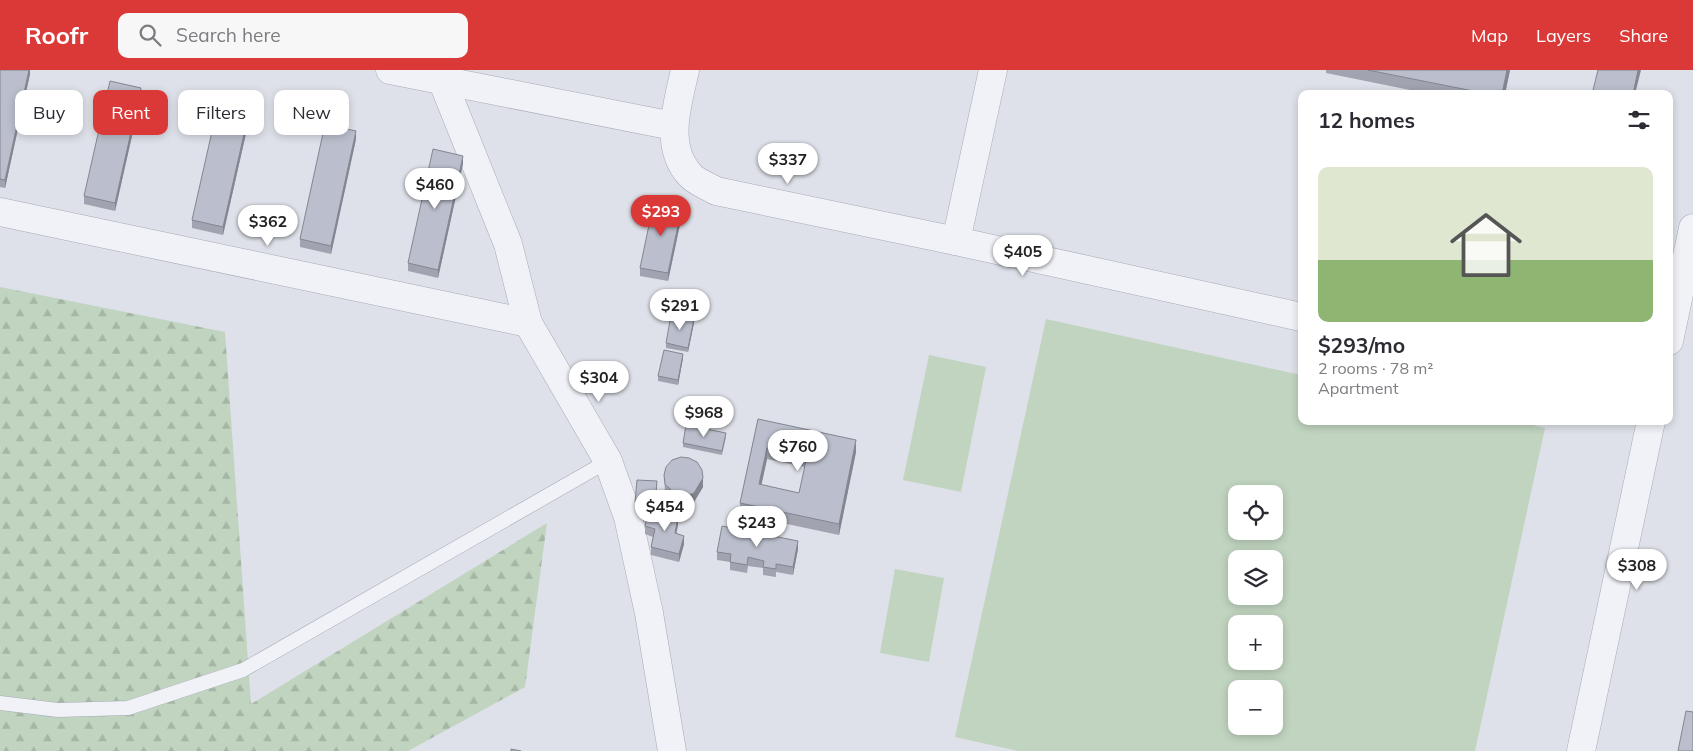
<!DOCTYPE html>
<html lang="en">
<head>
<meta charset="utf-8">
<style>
	:root { --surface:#fff; --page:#f7f7f7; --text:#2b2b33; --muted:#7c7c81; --line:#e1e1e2; --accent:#db3937 }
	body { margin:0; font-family:Mulish,sans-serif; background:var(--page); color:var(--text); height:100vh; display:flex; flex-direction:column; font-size:19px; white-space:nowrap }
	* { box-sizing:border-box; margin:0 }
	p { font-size:16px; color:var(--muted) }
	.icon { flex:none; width:28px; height:28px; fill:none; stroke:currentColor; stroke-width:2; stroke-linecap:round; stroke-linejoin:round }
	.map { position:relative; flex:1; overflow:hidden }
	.side { position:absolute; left:1298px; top:20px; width:375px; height:335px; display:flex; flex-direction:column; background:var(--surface); border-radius:10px; box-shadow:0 2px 8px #0003 }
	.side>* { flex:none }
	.guide { position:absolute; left:15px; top:20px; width:475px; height:45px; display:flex; gap:10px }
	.controls { position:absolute; left:1228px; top:415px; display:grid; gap:10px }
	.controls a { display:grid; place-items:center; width:55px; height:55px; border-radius:10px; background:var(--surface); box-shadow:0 2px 8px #0003; font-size:25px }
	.price { position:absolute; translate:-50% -42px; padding:0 11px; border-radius:18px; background:#fff; color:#222; font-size:16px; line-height:32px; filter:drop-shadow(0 1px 2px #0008) }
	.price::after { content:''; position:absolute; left:50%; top:30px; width:15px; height:11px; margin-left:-8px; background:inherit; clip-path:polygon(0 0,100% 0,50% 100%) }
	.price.selected { background:var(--accent); color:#fff }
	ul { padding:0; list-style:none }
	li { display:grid; align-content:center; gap:10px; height:265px; padding:0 20px }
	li+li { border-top:1px solid var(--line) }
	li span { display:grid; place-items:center; height:155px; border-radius:10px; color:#555 }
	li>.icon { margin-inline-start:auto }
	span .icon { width:90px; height:90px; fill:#fffc; stroke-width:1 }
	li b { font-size:21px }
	h2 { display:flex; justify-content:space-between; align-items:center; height:60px; padding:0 20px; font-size:21px }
	.tag { padding:0 18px; border-radius:10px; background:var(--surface); box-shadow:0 2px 8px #0003; font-size:18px; line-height:45px }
	.tag.selected { background:var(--accent); color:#fff }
	header { display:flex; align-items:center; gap:30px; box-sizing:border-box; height:70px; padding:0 25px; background:var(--accent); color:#fff }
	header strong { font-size:24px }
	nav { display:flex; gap:28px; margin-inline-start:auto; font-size:18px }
	.search { width:350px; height:45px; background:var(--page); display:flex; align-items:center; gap:12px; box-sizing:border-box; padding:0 18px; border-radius:10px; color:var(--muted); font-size:19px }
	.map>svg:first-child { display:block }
	.grass { fill:#c0d4bf; fill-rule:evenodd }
	.forest { fill:url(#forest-firs) }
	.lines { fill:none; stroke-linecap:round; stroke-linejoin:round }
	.service-casing { stroke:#a7aab7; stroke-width:15 }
	.minor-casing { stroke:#a7aab7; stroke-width:29 }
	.service { stroke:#f1f2f7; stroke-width:14 }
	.minor { stroke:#f1f2f7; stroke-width:28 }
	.wall { fill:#a1a4b0; fill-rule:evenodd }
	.shaded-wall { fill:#838690 }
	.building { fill:#bbbfcd; stroke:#838690; fill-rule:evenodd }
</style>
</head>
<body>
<header>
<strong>Roofr</strong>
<div class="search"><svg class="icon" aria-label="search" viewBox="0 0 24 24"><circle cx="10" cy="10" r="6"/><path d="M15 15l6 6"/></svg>Search here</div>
<nav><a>Map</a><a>Layers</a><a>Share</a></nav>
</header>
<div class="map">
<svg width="1693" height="681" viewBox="0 0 1693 681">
	<defs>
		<pattern id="forest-firs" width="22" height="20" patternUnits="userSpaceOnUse" patternTransform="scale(1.25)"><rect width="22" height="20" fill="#c0d4bf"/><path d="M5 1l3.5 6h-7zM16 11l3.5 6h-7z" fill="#a5b6a5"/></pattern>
	</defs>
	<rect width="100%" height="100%" fill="#dee1e9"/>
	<g class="grass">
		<path d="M1046 249 1301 305V351H1516L1545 358 1475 681H1018L955 667ZM1236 424H1274V461H1236ZM1236 489H1274V526H1236ZM1236 554H1274V591H1236ZM1236 619H1274V656H1236Z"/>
		<path d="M929 285 986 297 961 422 903 410Z"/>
		<path d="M895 499 944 508 929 592 880 583Z"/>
	</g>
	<path class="forest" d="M0 217 225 262 251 634 547 453 525 617 408 681H0Z"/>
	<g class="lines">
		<g class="service-casing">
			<path id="service" d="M0 633 58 640 128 638 243 600 608 391"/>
		</g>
		<g class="minor-casing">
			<g id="minor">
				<path d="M390 0 673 56"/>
				<path d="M685 0C678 33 663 76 690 105 696 112 708 116 716 121L956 171"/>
				<path d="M993 0 956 171 1301 247"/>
				<path d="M442 10 508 174 528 253 608 391 628 447 649 543 672 681"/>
				<path d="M0 142 528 253"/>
				<path d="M1669 271 1693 158"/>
				<path d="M1581 681 1651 351"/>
			</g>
		</g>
		<use href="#service" class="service"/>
		<use href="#minor" class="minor"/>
	</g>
	<g class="wall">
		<path d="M0 0H30V4L5 118 0 117Z"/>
		<path d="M1326 0H1510L1505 24H1430L1326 3Z"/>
		<path d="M141 26 115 141 84 134V126Z"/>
		<path d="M249 50 223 165 192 158V150Z"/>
		<path d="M356 69 331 184 300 177V169Z"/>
		<path d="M463 94 438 208 408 201V193Z"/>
		<path d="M682 145 668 211 640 206V198Z"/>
		<path d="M694 253 688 282 666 278V273Z"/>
		<path d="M683 288 678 315 658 311V306Z"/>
		<path d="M758 349 856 382 839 465 740 444V433ZM767 389 805 397 799 423 761 415Z"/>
		<path d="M726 367 722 385 683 377V373Z"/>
		<path d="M664 405 703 417 694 432 686 435 677 434 665 422Z"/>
		<path d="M637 410 657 415 655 438 635 436Z"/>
		<path d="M678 455 676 464 684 474 679 492 651 485V477L653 467 645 464V456Z"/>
		<path d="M798 479 793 505 776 502V507L763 505V498L748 496 747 503 730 500V492L717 490V482Z"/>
	</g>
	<g class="shaded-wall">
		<path d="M29 0H30V4L5 118V110Z"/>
		<path d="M1507 0H1510L1505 24H1502Z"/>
		<path d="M1638 0H1641L1635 24H1633Z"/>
		<path d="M141 18V26L115 141V133Z"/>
		<path d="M249 42V50L223 165V157Z"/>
		<path d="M356 61V69L331 184V176Z"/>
		<path d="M463 86V94L438 208V200Z"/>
		<path d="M682 136V145L668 211V203Z"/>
		<path d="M694 249V253L688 282V278Z"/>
		<path d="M683 284V288L678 315V310Z"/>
		<path d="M856 370V382L839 465V454Z"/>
		<path d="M767 378V389L759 426V414Z"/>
		<path d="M703 408V417L694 432 686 435V426Z"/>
		<path d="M678 447V455L675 471V463Z"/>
		<path d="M684 466V474L679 492V484Z"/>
		<path d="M798 471V479L793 505V497Z"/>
	</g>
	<g class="building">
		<path d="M0 0H29L5 110 0 109Z"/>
		<path d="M1368 0H1507L1502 24H1488Z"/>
		<path d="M1598 0H1638L1633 24H1592Z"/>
		<path d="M110 11 141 18 115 133 84 126Z"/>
		<path d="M218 35 249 42 223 157 192 150Z"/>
		<path d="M325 54 356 61 331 176 300 169Z"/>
		<path d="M433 79 463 86 438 200 408 193Z"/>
		<path d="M654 131 682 136 668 203 640 198Z"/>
		<path d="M671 245 694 249 688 278 666 273Z"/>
		<path d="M664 280 683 284 678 310 658 306Z"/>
		<path d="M758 349 856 370 839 454 740 433ZM767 378 807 386 799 423 759 414Z"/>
		<path d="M686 355 726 363 722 381 683 373Z"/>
		<path d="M681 387 689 388 697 392 702 400 703 408 694 423 686 426H677L665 414 664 405 666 397 672 390Z"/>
		<path d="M637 410 657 411 655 434 635 432Z"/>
		<path d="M649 440 678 447 675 463 684 466 679 484 651 477 655 459 645 456Z"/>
		<path d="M722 456 798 471 793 497 776 494V499L763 497 764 491 748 487 747 495 730 492 731 484 717 482Z"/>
		<path d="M1686 641 1693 642V681H1678Z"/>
		<path d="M511 679 521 681H511Z"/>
	</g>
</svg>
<div class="controls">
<a><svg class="icon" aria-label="locate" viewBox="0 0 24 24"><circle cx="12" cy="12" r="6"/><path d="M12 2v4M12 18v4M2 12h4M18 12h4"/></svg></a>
<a><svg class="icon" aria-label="layers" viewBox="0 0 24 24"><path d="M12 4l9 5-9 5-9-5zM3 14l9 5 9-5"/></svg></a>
<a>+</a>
<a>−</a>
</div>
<b class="price" style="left:788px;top:115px">$337</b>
<b class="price" style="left:435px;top:140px">$460</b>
<b class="price selected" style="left:661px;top:167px">$293</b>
<b class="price" style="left:268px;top:177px">$362</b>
<b class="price" style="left:1023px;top:207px">$405</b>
<b class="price" style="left:680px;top:261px">$291</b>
<b class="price" style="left:599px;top:333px">$304</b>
<b class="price" style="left:704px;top:368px">$968</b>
<b class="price" style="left:798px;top:402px">$760</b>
<b class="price" style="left:665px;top:462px">$454</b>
<b class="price" style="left:757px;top:478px">$243</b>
<b class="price" style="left:1637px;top:521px">$308</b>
<div class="guide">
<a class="tag">Buy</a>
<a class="tag selected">Rent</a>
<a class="tag">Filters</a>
<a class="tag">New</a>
</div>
<section class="side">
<h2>12 homes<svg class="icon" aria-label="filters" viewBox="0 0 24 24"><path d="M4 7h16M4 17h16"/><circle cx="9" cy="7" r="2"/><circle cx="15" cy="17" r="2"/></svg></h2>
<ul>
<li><span style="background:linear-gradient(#dfe7d0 60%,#8fb573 0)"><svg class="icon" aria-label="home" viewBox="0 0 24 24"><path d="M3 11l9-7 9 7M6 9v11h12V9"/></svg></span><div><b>$293/mo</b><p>2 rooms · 78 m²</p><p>Apartment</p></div></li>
</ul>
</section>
</div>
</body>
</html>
